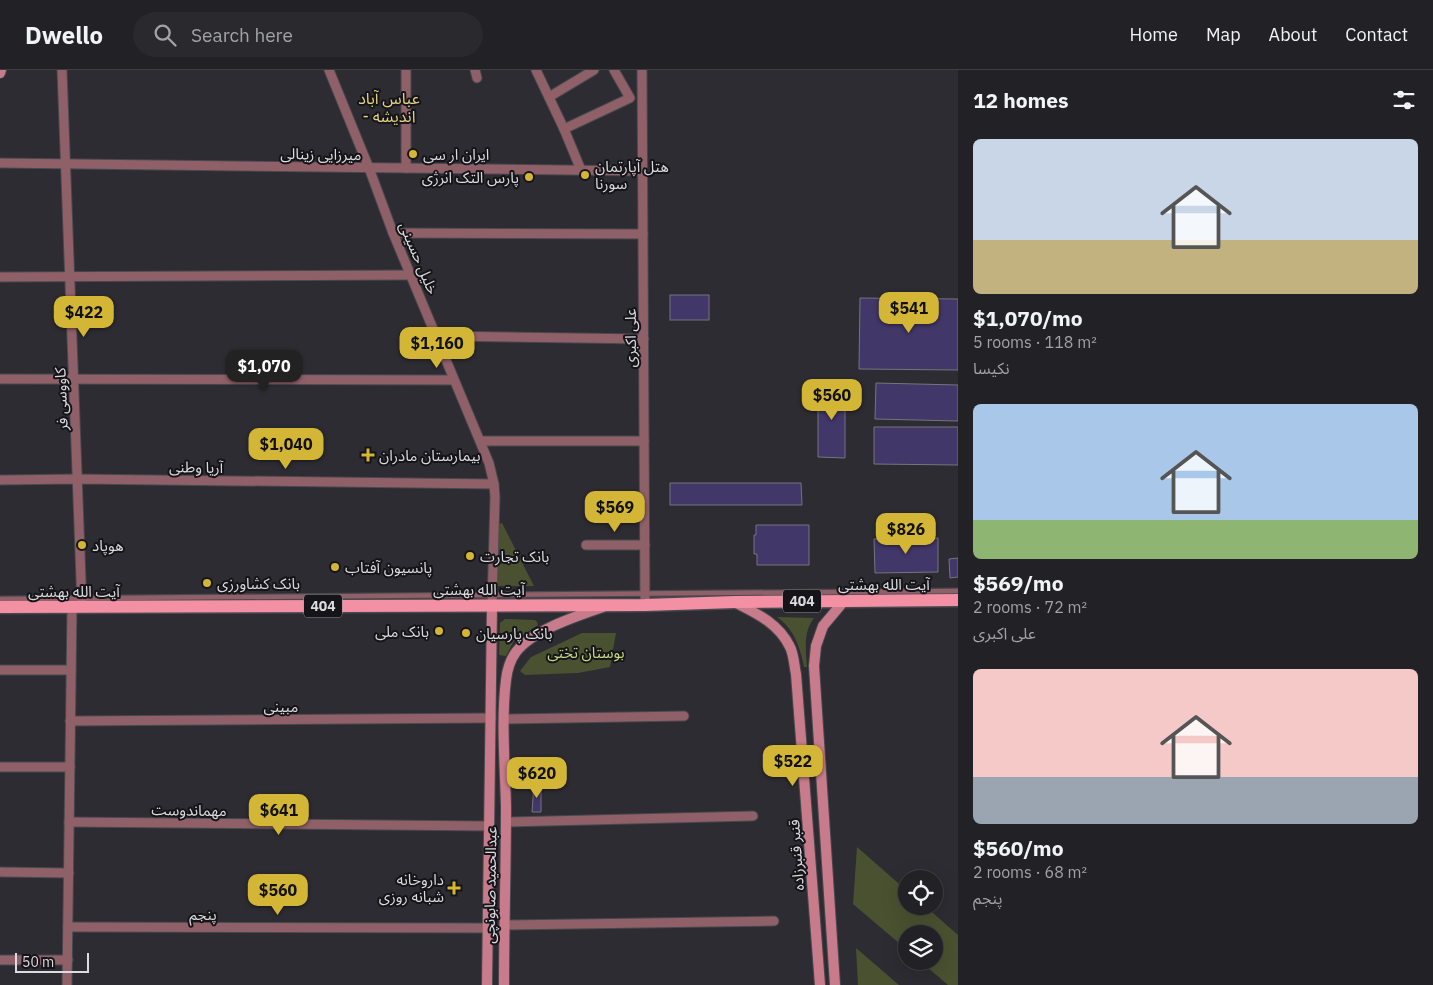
<!DOCTYPE html>
<html lang="en">
<head>
<meta charset="utf-8">
<style>
	:root { --surface:#212126; --page:#29292e; --text:#f1f3f6; --muted:#a2a3a7; --line:#3e3e43; --accent:#d3b635 }
	body { margin:0; font-family:"IBM Plex Sans","Noto Sans Arabic",sans-serif; background:var(--page); color:var(--text); height:100vh; display:flex; flex-direction:column; font-size:19px; white-space:nowrap }
	* { box-sizing:border-box; margin:0 }
	p { font-size:16px; color:var(--muted) }
	.icon { flex:none; width:28px; height:28px; fill:none; stroke:currentColor; stroke-width:2; stroke-linecap:round; stroke-linejoin:round }
	.map { position:relative; flex:1; overflow:hidden }
	.drawer { display:flex; flex-direction:column; background:var(--surface); width:475px }
	.drawer>* { flex:none }
	.buttons { position:absolute; left:898px; top:800px; display:grid; gap:10px }
	.buttons a { display:grid; place-items:center; width:45px; height:45px; border-radius:50%; background:var(--surface); box-shadow:0 5px 20px #0002,0 0 0 1px var(--line); font-size:25px }
	.scale { position:absolute; left:15px; bottom:12px; width:74px; box-sizing:border-box; padding-left:5px; border:2px solid #dbdbe0; border-top:0; font-size:14px; line-height:18px; white-space:nowrap; color:#dbdbe0; -webkit-text-stroke:4px #151418; paint-order:stroke }
	.price { position:absolute; translate:-50% -42px; padding:0 11px; border-radius:10px; background:var(--accent); color:#111; font-size:16px; line-height:32px; filter:drop-shadow(0 1px 2px #0008) }
	.price::after { content:''; position:absolute; left:50%; top:30px; width:15px; height:11px; margin-left:-8px; background:inherit; clip-path:polygon(0 0,100% 0,50% 100%) }
	.price.selected { background:#222; color:#fff }
	ul { padding:0; list-style:none }
	li { display:grid; align-content:center; gap:10px; height:265px; padding:0 15px }
	li span { display:grid; place-items:center; height:155px; border-radius:8px; color:#555 }
	li>.icon { margin-inline-start:auto }
	span .icon { width:90px; height:90px; fill:#fffc; stroke-width:1 }
	li b { font-size:21px }
	h2 { display:flex; justify-content:space-between; align-items:center; height:60px; padding:0 15px; font-size:21px }
	header { display:flex; align-items:center; gap:30px; box-sizing:border-box; height:70px; padding:0 25px; background:var(--surface); border-bottom:1px solid var(--line) }
	header strong { font-size:24px }
	nav { display:flex; gap:28px; margin-inline-start:auto; font-size:18px }
	.search { width:350px; height:45px; background:var(--page); display:flex; align-items:center; gap:12px; box-sizing:border-box; padding:0 18px; border-radius:28px; color:var(--muted); font-size:19px }
	main { display:flex; flex:1; min-height:0 }
	.map>svg:first-child { display:block }
	.green { fill:#4a5130 }
	.building { fill:#413769; stroke:#76757e }
	.lines { fill:none; stroke-linecap:round; stroke-linejoin:round }
	.lane-casing { stroke:#48484e; stroke-width:7 }
	.street-casing { stroke:#48484e; stroke-width:11 }
	.secondary-casing { stroke:#48484e; stroke-width:12 }
	.primary-casing { stroke:#48484e; stroke-width:15 }
	.lane { stroke:#906068; stroke-width:4.5 }
	.street { stroke:#906068; stroke-width:9 }
	.secondary { stroke:#c87b8a; stroke-width:10 }
	.primary { stroke:#f390a3; stroke-width:12 }
	.poi-dot { fill:#d3b635; stroke:#151418; stroke-width:2 }
	.labels { text-anchor:middle; dominant-baseline:central; stroke-width:4; stroke-linejoin:round; paint-order:stroke }
	.shield { fill:#151418; stroke:#a09fa4; stroke-width:1 }
	.shield-label { font-size:14px; font-weight:bold; fill:#dbdbe0 }
	.street-label { font-size:15px; fill:#dbdbe0; stroke:#151418 }
	.poi-label { font-size:15px; fill:#dbdbe0; stroke:#151418; text-anchor:start }
	.park-label { font-size:15px; fill:#c6d982; stroke:#151418 }
	.neighbourhood-label { font-size:16px; fill:#e4d183; stroke:#151418 }
</style>
</head>
<body>
<header>
<strong>Dwello</strong>
<div class="search"><svg class="icon" aria-label="search" viewBox="0 0 24 24"><circle cx="10" cy="10" r="6"/><path d="M15 15l6 6"/></svg>Search here</div>
<nav><a>Home</a><a>Map</a><a>About</a><a>Contact</a></nav>
</header>
<main>
<div class="map">
<svg width="958" height="915" viewBox="0 0 958 915">
	<rect width="100%" height="100%" fill="#2c2c32"/>
	<g class="green">
		<path d="M502 453 534 516H497L498 454Z"/>
		<path d="M777 547 814 548C803 562 806 579 807 597H804C800 577 794 559 777 547Z"/>
		<path d="M505 549 535 550 537 552 538 555 514 571 506 586 499 585 500 553Z"/>
		<path d="M582 563H616L610 597 578 603 525 605 520 601 531 587Z"/>
		<path d="M857 777 906 820V836H925L958 865V915H948L920 891H934V864H906V879L853 834Z"/>
		<path d="M856 878 899 915H858Z"/>
	</g>
	<g class="building">
		<rect x="670" y="225" width="39" height="25"/>
		<path d="M860 228 958 229V300L859 299Z"/>
		<path d="M876 313 958 315V351L875 349Z"/>
		<path d="M818 314H845V388L818 387Z"/>
		<path d="M874 357H958V395L874 394Z"/>
		<path d="M670 413H801L802 435H670Z"/>
		<path d="M756 455H809V495H757V484H754V465H756Z"/>
		<path d="M938 468V502L875 503 874 469Z"/>
		<path d="M958 488V507L950 508 949 489Z"/>
		<path d="M534 714H541V742H532Z"/>
	</g>
	<g class="lines">
		<g class="lane-casing">
			<path id="lane" d="M0 529 958 521"/>
		</g>
		<g class="street-casing">
			<g id="street">
				<path d="M62 0 82 537"/>
				<path d="M329 0 369 98 393 163 489 393 494 414 495 427 492 535"/>
				<path d="M406 0V98"/>
				<path d="M475 0 477 8"/>
				<path d="M536 0 564 59 581 100"/>
				<path d="M642 0 645 535"/>
				<path d="M549 27 594 0"/>
				<path d="M564 59 630 28 614 0"/>
				<path d="M0 93 642 101"/>
				<path d="M393 163 643 164"/>
				<path d="M0 207 411 205"/>
				<path d="M436 266 644 269"/>
				<path d="M0 309 454 310"/>
				<path d="M481 371H644"/>
				<path d="M0 410 77 409 494 414"/>
				<path d="M586 475H645"/>
				<path d="M0 600H71"/>
				<path d="M505 649 684 646"/>
				<path d="M70 651 491 648"/>
				<path d="M0 697H70"/>
				<path d="M69 752 488 756"/>
				<path d="M506 752 753 746"/>
				<path d="M0 802 69 803"/>
				<path d="M504 855 774 851"/>
				<path d="M68 857 488 858"/>
				<path d="M0 890H68"/>
				<path d="M67 915 72 537"/>
			</g>
		</g>
		<g class="secondary-casing">
			<g id="secondary">
				<path d="M0 3 1 0"/>
				<path d="M736 533C758 544 779 554 790 577 794 585 794 595 796 604L820 915"/>
				<path d="M487 915 492 535"/>
				<path d="M504 915C504 855 506 796 506 736 505 696 501 650 506 610 507 601 510 590 516 582 533 560 577 546 603 537"/>
				<path d="M835 915 814 596 816 576 823 556 844 531"/>
			</g>
		</g>
		<g class="primary-casing">
			<path id="primary" d="M0 537 645 535 735 532 958 530"/>
		</g>
		<use href="#lane" class="lane"/>
		<use href="#street" class="street"/>
		<use href="#secondary" class="secondary"/>
		<use href="#primary" class="primary"/>
	</g>
	<g class="poi-dot">
		<circle cx="413" cy="84" r="5"/>
		<circle cx="585" cy="105" r="5"/>
		<circle cx="529" cy="107" r="5"/>
		<path d="M365.5 377.5h5v5h5v5h-5v5h-5v-5h-5v-5h5z"/>
		<circle cx="82" cy="475" r="5"/>
		<circle cx="470" cy="486" r="5"/>
		<circle cx="335" cy="497" r="5"/>
		<circle cx="207" cy="513" r="5"/>
		<circle cx="439" cy="561" r="5"/>
		<circle cx="466" cy="563" r="5"/>
		<path d="M451.5 810.5h5v5h5v5h-5v5h-5v-5h-5v-5h5z"/>
	</g>
	<g class="labels">
		<g class="shield">
			<rect x="783" y="519.5" width="38" height="23" rx="4"/>
			<rect x="304" y="524.5" width="38" height="23" rx="4"/>
		</g>
		<g class="shield-label">
			<text x="802" y="531">404</text>
			<text x="323" y="536">404</text>
		</g>
		<g class="street-label">
			<text transform="translate(321 84) rotate(1)">میرزایی زینالی</text>
			<text transform="translate(419 188) rotate(67)">خلیل حسینی</text>
			<text transform="translate(630 268) rotate(-90)">علی‌ اکبری</text>
			<text transform="translate(61 329) rotate(-92)">کاووسی فر</text>
			<text transform="translate(196 397) rotate(1)">آریا وطنی</text>
			<text x="884" y="514">آیت الله بهشتی</text>
			<text x="479" y="519">آیت الله بهشتی</text>
			<text x="74" y="521">آیت الله بهشتی</text>
			<text x="281" y="636">مبینی</text>
			<text transform="translate(189 740) rotate(1)">مهماندوست</text>
			<text transform="translate(796 785) rotate(-94)">قنبر قنبرزاده</text>
			<text transform="translate(490 815) rotate(-89)">عبدالحمید صابونچی</text>
			<text x="203" y="844">پنجم</text>
		</g>
		<g class="poi-label">
			<text x="423" y="84">ایران ار سی</text>
			<text x="595" y="96">هتل آپارتمان<tspan x="595" dy="17">سورنا</tspan></text>
			<text x="519" y="107" text-anchor="end">پارس التک انرژی</text>
			<text x="379" y="385">بیمارستان مادران</text>
			<text x="92" y="475">هوپاد</text>
			<text x="480" y="486">بانک تجارت</text>
			<text x="345" y="497">پانسیون آفتاب</text>
			<text x="217" y="513">بانک کشاورزی</text>
			<text x="429" y="561" text-anchor="end">بانک ملی</text>
			<text x="476" y="563">بانک پارسیان</text>
			<text x="444" y="809" text-anchor="end">داروخانه<tspan x="444" dy="17">شبانه روزی</tspan></text>
		</g>
		<g class="park-label">
			<text x="586" y="582">بوستان تختی</text>
		</g>
		<g class="neighbourhood-label">
			<text x="389" y="28">عباس آباد<tspan x="389" dy="18">- اندیشه</tspan></text>
		</g>
	</g>
</svg>
<div class="buttons">
<a><svg class="icon" aria-label="locate" viewBox="0 0 24 24"><circle cx="12" cy="12" r="6"/><path d="M12 2v4M12 18v4M2 12h4M18 12h4"/></svg></a>
<a><svg class="icon" aria-label="layers" viewBox="0 0 24 24"><path d="M12 4l9 5-9 5-9-5zM3 14l9 5 9-5"/></svg></a>
</div>
<div class="scale">50 m</div>
<b class="price" style="left:909px;top:264px">$541</b>
<b class="price" style="left:84px;top:268px">$422</b>
<b class="price" style="left:437px;top:299px">$1,160</b>
<b class="price selected" style="left:264px;top:322px">$1,070</b>
<b class="price" style="left:832px;top:351px">$560</b>
<b class="price" style="left:286px;top:400px">$1,040</b>
<b class="price" style="left:615px;top:463px">$569</b>
<b class="price" style="left:906px;top:485px">$826</b>
<b class="price" style="left:793px;top:717px">$522</b>
<b class="price" style="left:537px;top:729px">$620</b>
<b class="price" style="left:279px;top:766px">$641</b>
<b class="price" style="left:278px;top:846px">$560</b>
</div>
<section class="drawer">
<h2>12 homes<svg class="icon" aria-label="filters" viewBox="0 0 24 24"><path d="M4 7h16M4 17h16"/><circle cx="9" cy="7" r="2"/><circle cx="15" cy="17" r="2"/></svg></h2>
<ul>
<li><span style="background:linear-gradient(#c9d6e8 65%,#c2b280 0)"><svg class="icon" aria-label="home" viewBox="0 0 24 24"><path d="M3 11l9-7 9 7M6 9v11h12V9"/></svg></span><div><b>$1,070/mo</b><p>5 rooms · 118 m²</p><p>نکیسا</p></div></li>
<li><span style="background:linear-gradient(#a9c7e8 75%,#8fb573 0)"><svg class="icon" aria-label="home" viewBox="0 0 24 24"><path d="M3 11l9-7 9 7M6 9v11h12V9"/></svg></span><div><b>$569/mo</b><p>2 rooms · 72 m²</p><p>علی‌ اکبری</p></div></li>
<li><span style="background:linear-gradient(#f6c9c9 70%,#9aa5b1 0)"><svg class="icon" aria-label="home" viewBox="0 0 24 24"><path d="M3 11l9-7 9 7M6 9v11h12V9"/></svg></span><div><b>$560/mo</b><p>2 rooms · 68 m²</p><p>پنجم</p></div></li>
</ul>
</section>
</main>
</body>
</html>
